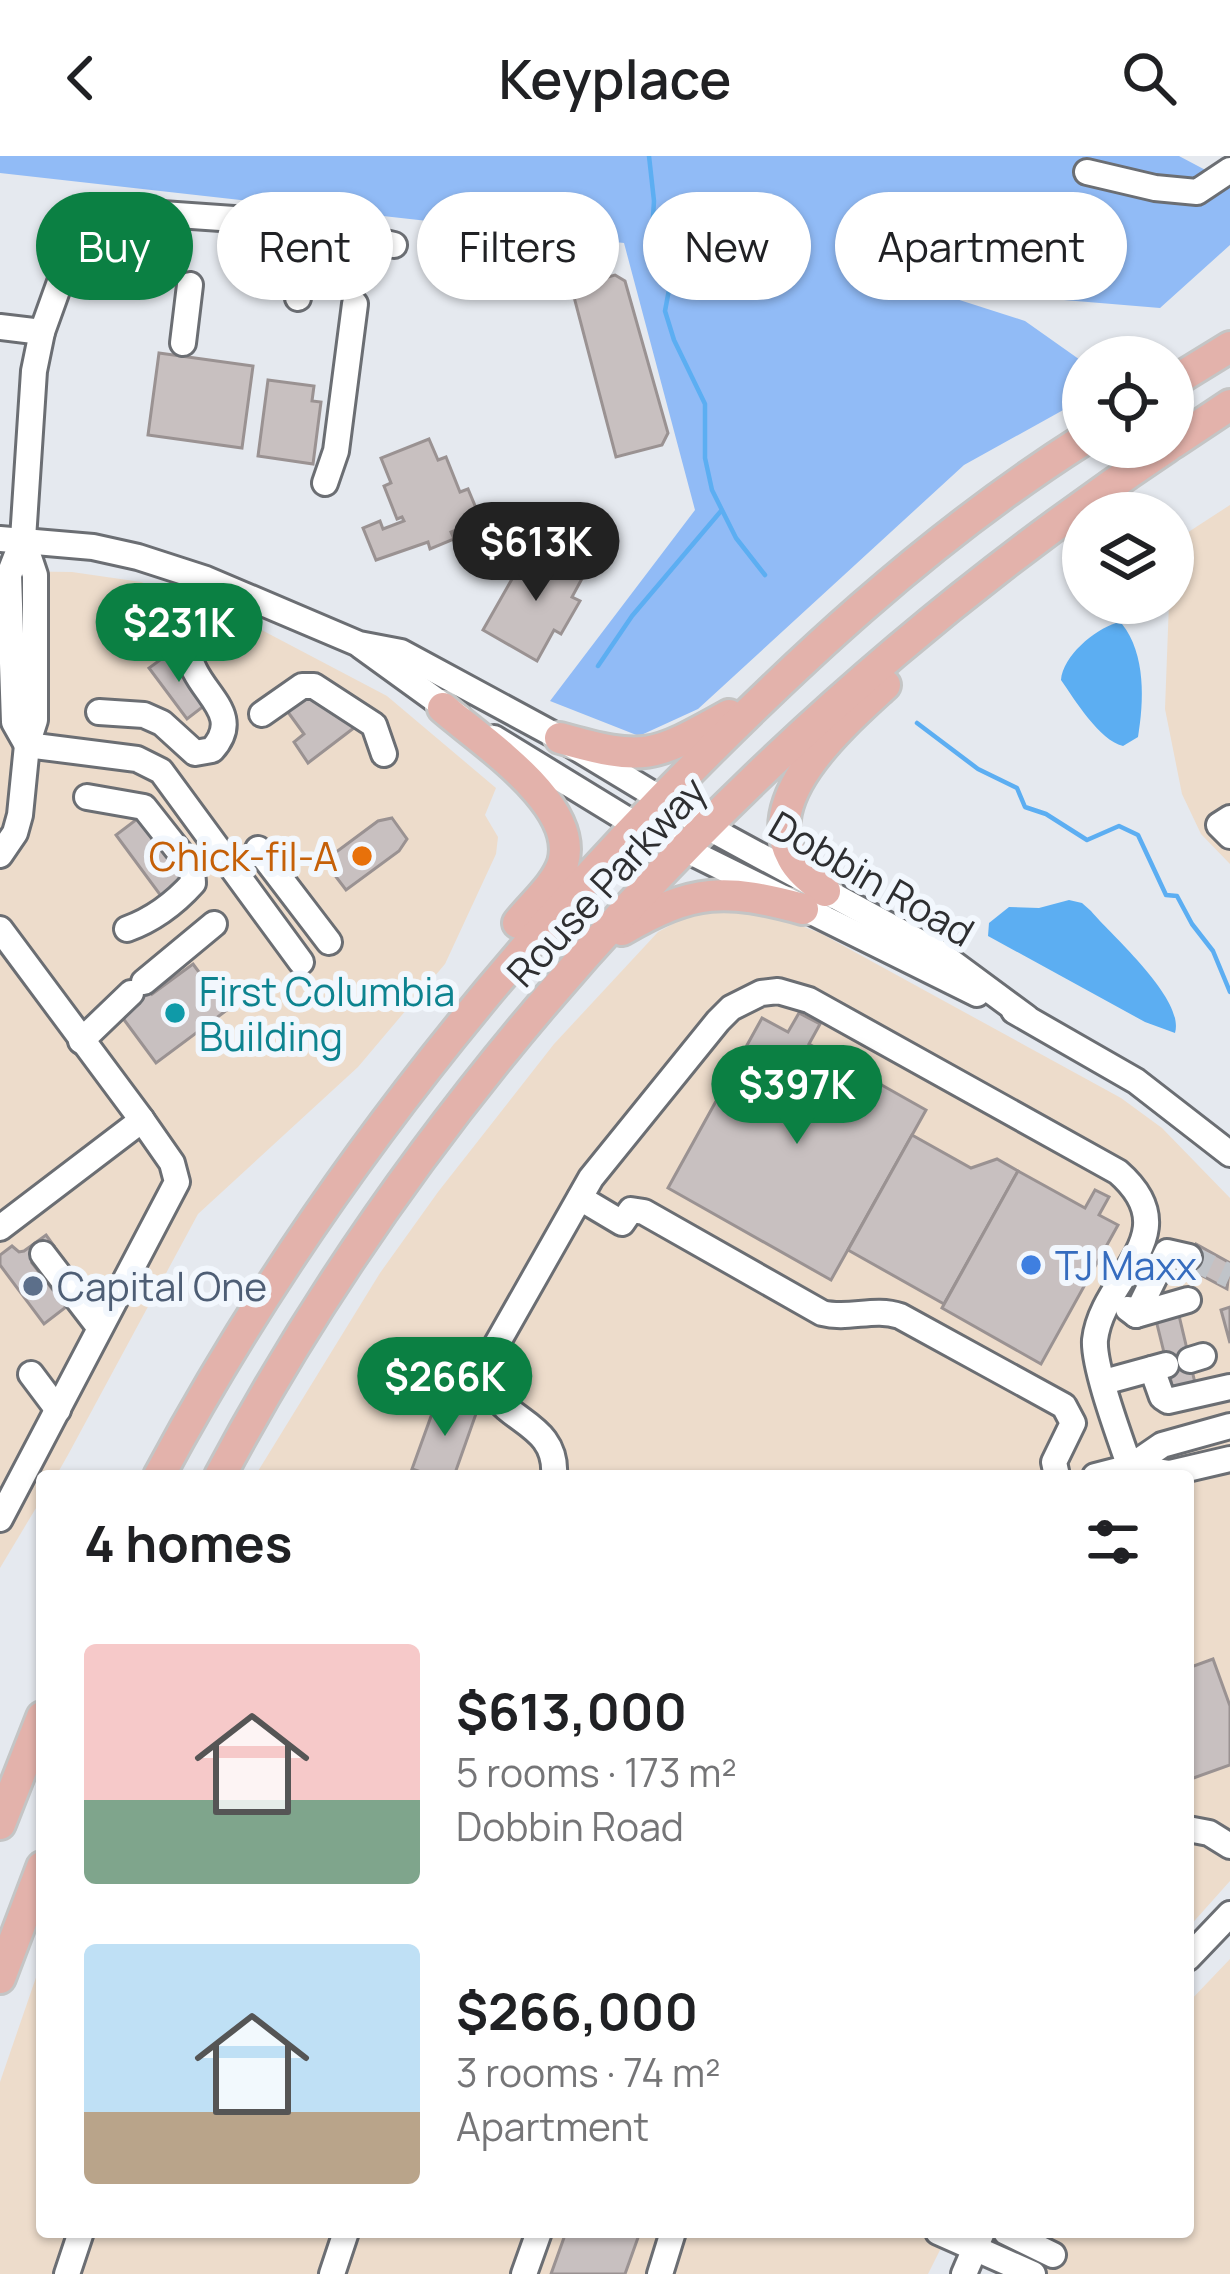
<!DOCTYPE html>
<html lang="en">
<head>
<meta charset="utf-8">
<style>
	:root { --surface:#fff; --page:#f6f6f6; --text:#202124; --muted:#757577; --accent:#0b8043 }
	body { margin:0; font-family:Manrope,sans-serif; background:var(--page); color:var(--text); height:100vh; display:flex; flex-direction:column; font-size:45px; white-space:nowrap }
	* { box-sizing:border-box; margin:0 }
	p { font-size:39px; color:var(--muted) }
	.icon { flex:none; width:66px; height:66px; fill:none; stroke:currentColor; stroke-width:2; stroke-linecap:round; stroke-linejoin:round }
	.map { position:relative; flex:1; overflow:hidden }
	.details { position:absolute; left:36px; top:1314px; width:1158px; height:768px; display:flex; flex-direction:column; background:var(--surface); border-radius:12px; box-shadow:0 3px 9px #0004 }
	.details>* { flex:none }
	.top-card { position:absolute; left:36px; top:36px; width:1158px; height:108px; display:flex; gap:24px }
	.tools { position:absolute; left:1062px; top:180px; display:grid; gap:24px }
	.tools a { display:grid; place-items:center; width:132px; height:132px; border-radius:50%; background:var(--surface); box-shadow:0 3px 9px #0004; font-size:60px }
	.price { position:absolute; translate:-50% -102px; padding:0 27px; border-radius:42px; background:var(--accent); color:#fff; font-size:39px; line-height:78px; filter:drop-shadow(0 3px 6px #0008) }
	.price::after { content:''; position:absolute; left:50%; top:72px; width:36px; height:27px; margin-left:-18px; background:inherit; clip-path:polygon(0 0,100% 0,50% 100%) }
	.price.current { background:#222; color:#fff }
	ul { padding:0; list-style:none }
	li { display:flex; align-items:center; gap:36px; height:300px; padding:0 48px }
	li span { display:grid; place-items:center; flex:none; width:336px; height:240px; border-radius:12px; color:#555 }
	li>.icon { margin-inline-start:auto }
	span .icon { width:144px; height:144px; fill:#fffc; stroke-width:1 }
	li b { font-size:51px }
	h2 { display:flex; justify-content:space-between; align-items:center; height:144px; padding:0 48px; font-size:51px }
	.chip { padding:0 42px; border-radius:54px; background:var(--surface); box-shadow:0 3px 9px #0004; font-size:42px; line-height:108px }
	.chip.current { background:var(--accent); color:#fff }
	header { display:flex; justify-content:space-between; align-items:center; height:156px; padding:0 48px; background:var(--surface); font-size:54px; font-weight:600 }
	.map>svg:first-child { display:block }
	.commercial { fill:#eddccb }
	.green { fill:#91bbf6 }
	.water { fill:#5caef2 }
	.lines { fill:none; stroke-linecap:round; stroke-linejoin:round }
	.stream { stroke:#5caef2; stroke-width:4.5 }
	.building { fill:#c8c0c0; stroke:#9a9292; stroke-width:3 }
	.minor-tunnel { stroke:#c0c4c9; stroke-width:24; stroke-dasharray:24 12; stroke-linecap:butt }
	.minor-casing { stroke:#6b6e73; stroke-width:30 }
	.major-casing { stroke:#c4c5c5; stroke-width:36 }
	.minor { stroke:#fff; stroke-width:24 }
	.major { stroke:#e3b2ab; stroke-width:30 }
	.food-dot { fill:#e8710a; stroke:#f2f7fd; stroke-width:4.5 }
	.culture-dot { fill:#0f9aa8; stroke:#f2f7fd; stroke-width:4.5 }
	.shop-dot { fill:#3f7fe0; stroke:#f2f7fd; stroke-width:4.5 }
	.service-dot { fill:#5c6f8a; stroke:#f2f7fd; stroke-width:4.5 }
	.labels { text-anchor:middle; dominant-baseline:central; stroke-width:12; stroke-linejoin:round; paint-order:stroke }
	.food-label { font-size:39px; fill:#c56008; stroke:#f2f7fd; text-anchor:end }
	.street-label { font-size:39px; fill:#2e2f31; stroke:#f2f7fd }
	.culture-label { font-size:39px; fill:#0d838f; stroke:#f2f7fd; text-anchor:start }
	.shop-label { font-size:39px; fill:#366cbe; stroke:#f2f7fd; text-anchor:start }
	.service-label { font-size:39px; fill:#4e5e75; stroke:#f2f7fd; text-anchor:start }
</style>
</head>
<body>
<header><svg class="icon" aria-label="back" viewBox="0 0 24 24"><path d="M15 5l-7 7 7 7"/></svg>Keyplace<svg class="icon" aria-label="search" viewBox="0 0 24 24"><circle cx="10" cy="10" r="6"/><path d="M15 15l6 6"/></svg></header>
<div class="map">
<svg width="1230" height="2118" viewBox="0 0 1230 2118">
	<rect width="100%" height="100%" fill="#e5e9ef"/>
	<g class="commercial">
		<path d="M1230 349V708L1201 678 1182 638 1165 553 1169 447H1173V386Z"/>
		<path d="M0 415 72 416 141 426 237 461 387 540 496 632 485 659 498 681 496 698 445 808 358 911 198 1058 69 1297 56 1320H42V1342L0 1412Z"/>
		<path d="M730 752 778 761 820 777 1121 942 1162 972 1230 1042V1725L1188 1772V1320H255L380 1117 438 1036 554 888 658 776 693 757Z"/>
		<path d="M1230 1803V2118H999L1017 2076H1188V1847Z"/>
		<path d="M42 1804V2076H949L928 2118H0V1926Z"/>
	</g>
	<path class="green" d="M0 0H1179L1230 27V89L1160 152 922 132 1025 165 1083 206V243L964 309 698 553 639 580 550 545 695 354 624 87 0 17Z"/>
	<g class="water">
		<path d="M1116 467 1122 468C1146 498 1144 546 1138 581L1123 590C1099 584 1075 544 1061 524 1063 500 1094 474 1116 467Z"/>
		<path d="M1069 744 1082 747 1091 755C1113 781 1185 843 1175 877L1145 866 988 780 989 767 1009 751 1039 752Z"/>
	</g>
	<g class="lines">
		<g class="stream">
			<path d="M649 0 654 45 652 76 671 123 665 155 674 184 705 248V302L712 334 736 382 765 419"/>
			<path d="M598 510 632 460 721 355"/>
			<path d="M917 567 978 613 1017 632 1025 651 1046 658 1087 684 1119 670 1138 679 1166 739 1177 740 1192 768 1213 795 1230 836"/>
		</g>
	</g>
	<g class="building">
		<path d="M615 119 625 125 668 277 662 289 616 301 574 141 579 140 583 128Z"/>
		<path d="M159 197 253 210 242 292 148 279Z"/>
		<path d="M268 224 314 230 312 245 321 246 313 308 258 300Z"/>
		<path d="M429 283 438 304 446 301 460 336 468 333 481 364 451 376 454 383 430 393 428 386 376 404 363 372 380 365 383 373 404 365 402 361 397 363 384 330 391 327 381 302Z"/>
		<path d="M538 391 585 417 572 441 580 445 561 478 554 474 537 505 483 474 516 416 522 419Z"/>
		<path d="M171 496 209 546 187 563 149 512Z"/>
		<path d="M308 535 359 568 308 607 294 586 304 578 285 552Z"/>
		<path d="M141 660 187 721 161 740 116 679Z"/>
		<path d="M392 662 407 683 399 695 346 734 324 705 378 665Z"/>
		<path d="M193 808 227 854 156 907 122 861 139 848 126 830 140 820 152 838Z"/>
		<path d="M799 857 820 868 809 888 926 954 831 1124 668 1032 762 862 788 876Z"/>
		<path d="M912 979 971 1012 997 1003 1018 1015 944 1148 848 1094Z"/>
		<path d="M1018 1015 1085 1052 1095 1034 1109 1041 1099 1059 1118 1069 1041 1208 942 1152Z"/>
		<path d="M46 1079 54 1090 32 1107 66 1151 44 1168 0 1109V1099L12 1090 19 1096 24 1095Z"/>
		<path d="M1196 1088 1230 1107 1227 1133 1184 1110Z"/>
		<path d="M1177 1151 1195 1227 1173 1233 1154 1156Z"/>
		<path d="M1230 1151V1187L1221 1154Z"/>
		<path d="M438 1241 477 1255 454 1320H433L412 1313Z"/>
		<path d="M1213 1503 1230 1550V1609L1188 1624V1512Z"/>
		<path d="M566 2076H640L625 2118H551Z"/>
	</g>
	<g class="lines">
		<path class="minor-tunnel" d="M1189 1101 1230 1120"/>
		<g class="minor-casing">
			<g id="minor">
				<path d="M1087 16 1155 32 1197 36 1230 14"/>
				<path d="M298 142 305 68"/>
				<path d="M0 171 42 176"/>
				<path d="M183 187 190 129"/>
				<path d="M325 327 336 295 355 148"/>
				<path d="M0 383 93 391 138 401 206 423 359 488 401 496 560 582 709 672 938 796 1026 861"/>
				<path d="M361 490 459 561"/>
				<path d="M99 556 144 559 162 567 195 597 212 594C241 562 209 543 195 515 190 506 187 495 184 486"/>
				<path d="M262 558 302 530H314L374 569 384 598"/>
				<path d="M494 582 636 669 977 838"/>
				<path d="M27 589 14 566 9 419 23 383 34 215 42 176 83 62 91 53 305 68 394 89"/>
				<path d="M27 589 137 603 161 615 301 806"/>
				<path d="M87 641 144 651 192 712 193 727C175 747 152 764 127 773"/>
				<path d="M1230 662 1219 669 1230 680"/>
				<path d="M258 693 329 786"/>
				<path d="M0 699 15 677 20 659 27 589 35 564V419L23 383"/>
				<path d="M0 773 142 964 172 1007 177 1026 0 1363"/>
				<path d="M144 826 214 768"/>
				<path d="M1014 855 1136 925 1230 998"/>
				<path d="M81 885 131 837"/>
				<path d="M580 1042 622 1067 631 1054 644 1056 822 1157C849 1164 874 1151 900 1160L1064 1250 1073 1267 1054 1306 1057 1320"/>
				<path d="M0 1072 142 964"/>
				<path d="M43 1098 99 1171"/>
				<path d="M1128 1153 1136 1159 1188 1144"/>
				<path d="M1136 1159 1167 1096 1189 1101"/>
				<path d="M1190 1204 1203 1200"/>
				<path d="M1152 1213 1162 1241 1168 1245 1230 1231"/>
				<path d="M31 1218 58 1254"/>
				<path d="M1104 1226 1166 1209"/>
				<path d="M1130 1311 1170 1317 1230 1303"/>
				<path d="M554 1320C559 1255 475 1268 490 1200L591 1022 718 865 731 852 761 837 778 835 809 844 1118 1016C1190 1079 1102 1120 1095 1184 1093 1212 1123 1290 1133 1320"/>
				<path d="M1095 1320 1130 1311 1162 1289 1230 1270"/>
				<path d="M1188 1673 1209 1677 1230 1690"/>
				<path d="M1188 1802 1230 1758"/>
				<path d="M938 2076 1033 2118"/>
				<path d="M1006 2076 1053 2099"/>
				<path d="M67 2118 81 2076"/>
				<path d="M332 2118 346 2076"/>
				<path d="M524 2118 539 2076"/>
				<path d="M660 2118 673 2076"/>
				<path d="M964 2118 982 2076"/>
			</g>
		</g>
		<g class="major-casing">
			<g id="major">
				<path d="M1173 226 1230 191"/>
				<path d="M1173 287 1230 249"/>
				<path d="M443 552C482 586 580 649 563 707 556 729 532 749 518 767"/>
				<path d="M560 582C645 606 652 602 729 559"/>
				<path d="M825 735C813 725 799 715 792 701 758 640 845 566 885 529"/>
				<path d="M622 774C694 732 725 732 803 753"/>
				<path d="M159 1320C293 1070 465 846 662 643 791 511 927 383 1083 284"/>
				<path d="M220 1320C437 912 784 547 1167 291"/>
				<path d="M0 1668 42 1561"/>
				<path d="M0 1822 42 1711"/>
			</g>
		</g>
		<use href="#minor" class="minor"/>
		<use href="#major" class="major"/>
	</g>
	<circle class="food-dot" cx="362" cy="700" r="12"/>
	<circle class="culture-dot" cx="175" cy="857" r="12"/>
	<circle class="shop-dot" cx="1031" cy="1109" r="12"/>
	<circle class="service-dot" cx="33" cy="1130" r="12"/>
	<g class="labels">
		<g class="food-label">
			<text x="338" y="700">Chick-fil-A</text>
		</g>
		<g class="street-label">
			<text transform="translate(872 722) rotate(30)">Dobbin Road</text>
			<text transform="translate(606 725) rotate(-47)">Rouse Parkway</text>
		</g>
		<g class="culture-label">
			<text x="199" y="835">First Columbia<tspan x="199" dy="45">Building</tspan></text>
		</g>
		<g class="shop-label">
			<text x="1055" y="1109">TJ Maxx</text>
		</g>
		<g class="service-label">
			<text x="57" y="1130">Capital One</text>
		</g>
	</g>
</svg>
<div class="tools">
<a><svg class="icon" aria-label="locate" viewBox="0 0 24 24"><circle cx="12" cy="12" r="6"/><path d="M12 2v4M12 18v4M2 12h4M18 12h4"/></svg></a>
<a><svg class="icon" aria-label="layers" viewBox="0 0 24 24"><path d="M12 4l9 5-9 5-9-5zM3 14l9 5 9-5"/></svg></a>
</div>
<b class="price current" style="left:536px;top:448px">$613K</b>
<b class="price" style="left:179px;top:529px">$231K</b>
<b class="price" style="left:797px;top:991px">$397K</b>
<b class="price" style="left:445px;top:1283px">$266K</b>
<div class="top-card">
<a class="chip current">Buy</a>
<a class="chip">Rent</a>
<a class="chip">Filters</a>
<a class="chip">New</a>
<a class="chip">Apartment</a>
</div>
<section class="details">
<h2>4 homes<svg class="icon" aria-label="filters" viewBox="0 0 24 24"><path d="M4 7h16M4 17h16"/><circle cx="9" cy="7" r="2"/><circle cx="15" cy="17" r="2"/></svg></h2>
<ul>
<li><span style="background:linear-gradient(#f6c9c9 65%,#7fa58c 0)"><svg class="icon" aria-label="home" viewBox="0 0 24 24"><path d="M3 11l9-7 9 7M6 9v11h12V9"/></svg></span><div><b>$613,000</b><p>5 rooms · 173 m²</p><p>Dobbin Road</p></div></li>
<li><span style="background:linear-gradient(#bfe0f5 70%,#b9a48a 0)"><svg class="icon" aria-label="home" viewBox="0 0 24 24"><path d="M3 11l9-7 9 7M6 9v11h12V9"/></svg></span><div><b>$266,000</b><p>3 rooms · 74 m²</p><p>Apartment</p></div></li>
</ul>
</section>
</div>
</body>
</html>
